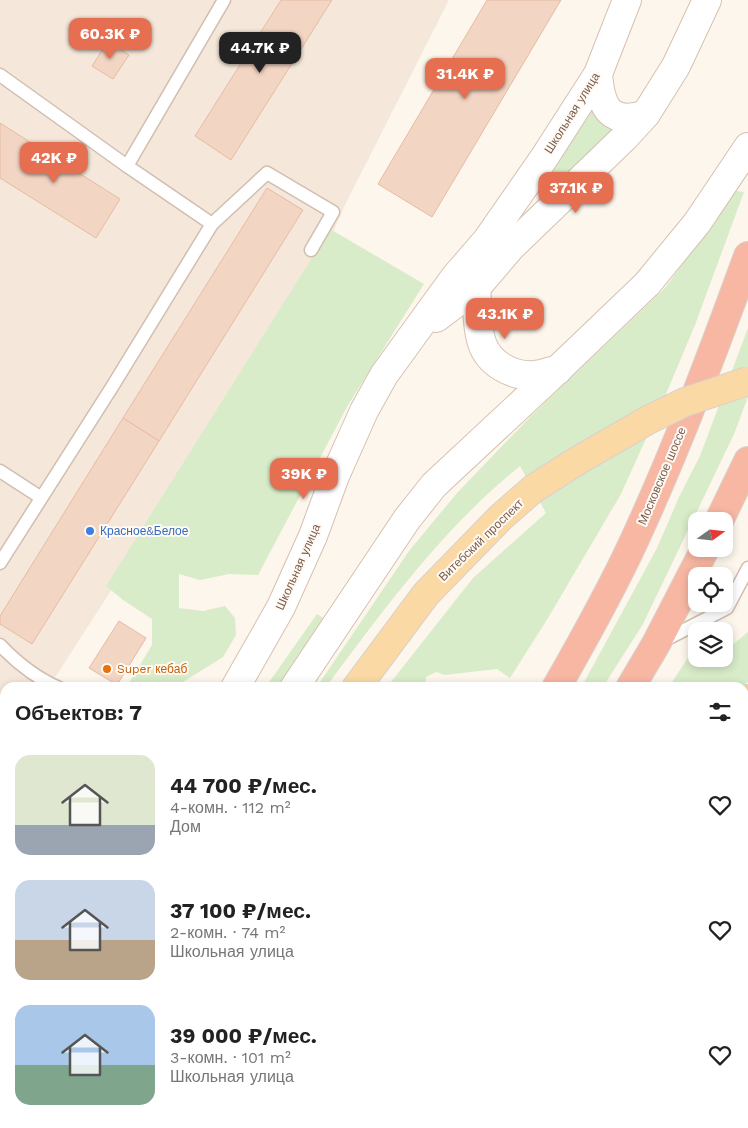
<!DOCTYPE html>
<html lang="ru">
<head>
<meta charset="utf-8">
<style>
	:root { --surface:#fff; --page:#f2f2f2; --text:#222; --muted:#767676; --accent:#e76f51 }
	body { margin:0; font-family:"Work Sans",sans-serif; background:var(--page); color:var(--text); height:100vh; display:flex; flex-direction:column; font-size:19px; white-space:nowrap }
	* { box-sizing:border-box; margin:0 }
	p { font-size:16px; color:var(--muted) }
	.icon { flex:none; width:28px; height:28px; fill:none; stroke:currentColor; stroke-width:2; stroke-linecap:round; stroke-linejoin:round }
	.map { position:relative; flex:1; overflow:hidden }
	.panel { position:absolute; left:0px; top:682px; width:749px; height:446px; display:flex; flex-direction:column; background:var(--surface); border-radius:15px 15px 0 0; box-shadow:0 2px 8px #0003 }
	.panel>* { flex:none }
	.needle { width:32px; rotate:75deg }
	.controls { position:absolute; left:688px; top:512px; display:grid; gap:10px }
	.controls a { display:grid; place-items:center; width:45px; height:45px; border-radius:10px; background:var(--surface); box-shadow:0 2px 8px #0003; font-size:25px }
	.price { position:absolute; translate:-50% -42px; padding:0 11px; border-radius:10px; background:var(--accent); color:#fff; font-size:16px; line-height:32px; filter:drop-shadow(0 1px 2px #0008) }
	.price::after { content:''; position:absolute; left:50%; top:30px; width:15px; height:11px; margin-left:-8px; background:inherit; clip-path:polygon(0 0,100% 0,50% 100%) }
	.price.selected { background:#222; color:#fff }
	ul { padding:0; list-style:none }
	li { display:flex; align-items:center; gap:15px; height:125px; padding:0 15px }
	li span { display:grid; place-items:center; flex:none; width:140px; height:100px; border-radius:15px; color:#555 }
	li>.icon { margin-inline-start:auto }
	span .icon { width:60px; height:60px; fill:#fffc; stroke-width:1 }
	li b { font-size:21px }
	h2 { display:flex; justify-content:space-between; align-items:center; height:60px; padding:0 15px; font-size:21px }
	.map>svg:first-child { display:block }
	.residential { fill:#f5e8da }
	.green { fill:#d8ecc9 }
	.building { fill:#f3d5c3; stroke:#e6bba3 }
	.lines { fill:none; stroke-linecap:round; stroke-linejoin:round }
	.lane-casing { stroke:#d1beb0; stroke-width:15 }
	.secondary-casing { stroke:#d6c0b0; stroke-width:30 }
	.primary-casing { stroke:#dad1cd; stroke-width:30 }
	.highway-casing { stroke:#dad1cd; stroke-width:30 }
	.lane { stroke:#fff; stroke-width:12 }
	.secondary { stroke:#fff; stroke-width:28 }
	.primary { stroke:#fbd9a5; stroke-width:28 }
	.highway { stroke:#f7b7a3; stroke-width:28 }
	.primary-bridge-casing { stroke:#dad1cd; stroke-width:30; stroke-linecap:butt }
	.primary-bridge { stroke:#fbd9a5; stroke-width:28 }
	.shop-dot { fill:#3f7fe0; stroke:#fffaf3; stroke-width:2 }
	.food-dot { fill:#e8710a; stroke:#fffaf3; stroke-width:2 }
	.labels { text-anchor:middle; dominant-baseline:central; stroke-width:4; stroke-linejoin:round; paint-order:stroke }
	.street-label { font-size:12px; fill:#7a5c4d; stroke:#fffaf3 }
	.shop-label { font-size:12px; fill:#366cbe; stroke:#fffaf3; text-anchor:start }
	.food-label { font-size:12px; fill:#c56008; stroke:#fffaf3; text-anchor:start }
</style>
</head>
<body>
<div class="map">
<svg width="748" height="1128" viewBox="0 0 748 1128">
	<rect width="100%" height="100%" fill="#fdf6ec"/>
	<path class="residential" d="M0 0H449L345 205 316 272 49 687 5 688V915L0 923Z"/>
	<g class="green">
		<path d="M590 109 611 124 613 129 611 134 546 194 541 189Z"/>
		<path d="M736 191 744 192 695 325 663 401 621 494 548 618 510 678 497 669 445 675 436 672 426 677 425 687H387L473 578 546 513 520 466C443 528 385 608 326 687L316 688 409 551 457 493 531 416 665 288Z"/>
		<path d="M330 229 424 284 348 405 258 575 229 574 200 580 179 574V608L203 611 225 606 235 618 236 635 223 657 175 687 129 683 152 645V619L123 600 106 586Z"/>
		<path d="M748 328V397L734 434 643 624 603 687 581 688 657 548 680 495 700 456Z"/>
		<path d="M317 614 328 621 285 687 265 688Z"/>
		<path d="M748 632V682L740 687H669L689 656H696V659H724V652Z"/>
		<path d="M748 723V787L744 789V726Z"/>
		<path d="M744 1046 748 1048V1101L744 1098Z"/>
		<path d="M5 1052V1089L0 1096V1060Z"/>
		<path d="M748 1108V1128H735L738 1124H744V1115Z"/>
		<path d="M81 1124H154L150 1128H78Z"/>
		<path d="M213 1124H243L239 1128H209Z"/>
	</g>
	<g class="building">
		<path d="M281 0H332L231 160 195 136Z"/>
		<path d="M487 0H561L432 217 378 184Z"/>
		<path d="M108 41 129 55 113 79 92 66Z"/>
		<path d="M0 123 120 199 96 238 0 178Z"/>
		<path d="M267 188 303 210 159 441 123 418Z"/>
		<path d="M123 418 159 441 32 644 0 624V616Z"/>
		<path d="M119 621 146 638 117 685 89 668Z"/>
		<path d="M5 805V885L0 893V813Z"/>
		<path d="M502 1124H596L601 1127 508 1128Z"/>
	</g>
	<g class="lines">
		<g class="lane-casing">
			<g id="lane">
				<path d="M0 75 127 166 212 224"/>
				<path d="M127 166 224 0"/>
				<path d="M0 471 40 497"/>
				<path d="M0 563 112 387 212 224 267 173 333 212 311 250"/>
				<path d="M663 641 727 608 748 568"/>
				<path d="M0 645C17 663 36 678 59 688"/>
				<path d="M0 743 5 735"/>
				<path d="M744 869 748 872"/>
				<path d="M0 932 5 924"/>
				<path d="M335 1124 371 1128"/>
				<path d="M631 1124 638 1128"/>
				<path d="M410 1128 414 1124"/>
			</g>
		</g>
		<g class="secondary-casing">
			<g id="secondary">
				<path d="M598 74C601 107 609 126 646 114"/>
				<path d="M476 288C478 306 476 326 482 343 489 364 513 377 535 375 543 374 550 371 558 370"/>
				<path d="M436 318 476 288 511 247 625 137 646 114 676 66 707 0"/>
				<path d="M235 688 281 607 313 536 335 476 364 411 384 375 455 277 487 240 544 158 598 74 627 0"/>
				<path d="M294 688 407 519 434 485 551 376 647 284 697 223 748 147"/>
				<path d="M0 1037 5 1029"/>
				<path d="M0 1116 5 1109"/>
				<path d="M30 1128 34 1124"/>
			</g>
		</g>
		<g class="primary-casing">
			<g id="primary">
				<path d="M356 688 426 594 501 517 533 489"/>
				<path d="M744 702 748 699"/>
				<path d="M53 1128 56 1124"/>
			</g>
		</g>
		<g class="highway-casing">
			<g id="highway">
				<path d="M719 521 748 461"/>
				<path d="M556 688C584 639 611 591 634 541 677 448 713 352 748 256"/>
				<path d="M630 688 656 644 705 549"/>
				<path d="M186 1128 190 1124"/>
				<path d="M267 1128 271 1124"/>
			</g>
		</g>
		<use href="#lane" class="lane"/>
		<use href="#secondary" class="secondary"/>
		<use href="#primary" class="primary"/>
		<use href="#highway" class="highway"/>
		<g class="primary-bridge-casing">
			<path id="primary-bridge" d="M533 489 577 461 648 420 685 402 748 381"/>
		</g>
		<use href="#primary-bridge" class="primary-bridge"/>
	</g>
	<circle class="shop-dot" cx="90" cy="531" r="5"/>
	<circle class="food-dot" cx="107" cy="669" r="5"/>
	<g class="labels">
		<g class="street-label">
			<text transform="translate(572 113) rotate(-58)">Школьная улица</text>
			<text transform="translate(662 476) rotate(-67)">Московское шоссе</text>
			<text transform="translate(481 540) rotate(-44)">Витебский проспект</text>
			<text transform="translate(298 567) rotate(-66)">Школьная улица</text>
		</g>
		<g class="shop-label">
			<text x="100" y="531">Красное&amp;Белое</text>
		</g>
		<g class="food-label">
			<text x="117" y="669">Super кебаб</text>
		</g>
	</g>
</svg>
<div class="controls">
<a><svg class="needle" viewBox="-14 -14 28 28"><path d="M0-13l5 13h-10z" fill="#e53935"/><path d="M0 13l5-13h-10z" fill="#767676"/></svg></a>
<a><svg class="icon" aria-label="locate" viewBox="0 0 24 24"><circle cx="12" cy="12" r="6"/><path d="M12 2v4M12 18v4M2 12h4M18 12h4"/></svg></a>
<a><svg class="icon" aria-label="layers" viewBox="0 0 24 24"><path d="M12 4l9 5-9 5-9-5zM3 14l9 5 9-5"/></svg></a>
</div>
<b class="price" style="left:110px;top:60px">60.3K ₽</b>
<b class="price selected" style="left:260px;top:74px">44.7K ₽</b>
<b class="price" style="left:465px;top:100px">31.4K ₽</b>
<b class="price" style="left:54px;top:184px">42K ₽</b>
<b class="price" style="left:576px;top:214px">37.1K ₽</b>
<b class="price" style="left:505px;top:340px">43.1K ₽</b>
<b class="price" style="left:304px;top:500px">39K ₽</b>
<section class="panel">
<h2>Объектов: 7<svg class="icon" aria-label="filters" viewBox="0 0 24 24"><path d="M4 7h16M4 17h16"/><circle cx="9" cy="7" r="2"/><circle cx="15" cy="17" r="2"/></svg></h2>
<ul>
<li><span style="background:linear-gradient(#dfe7d0 70%,#9aa5b1 0)"><svg class="icon" aria-label="home" viewBox="0 0 24 24"><path d="M3 11l9-7 9 7M6 9v11h12V9"/></svg></span><div><b>44 700 ₽/мес.</b><p>4-комн. · 112 m²</p><p>Дом</p></div><svg class="icon" aria-label="heart" viewBox="0 0 24 24"><path d="M12 20l-8-8c-3-5 5-10 8-4 3-6 11-1 8 4z"/></svg></li>
<li><span style="background:linear-gradient(#c9d6e8 60%,#b9a48a 0)"><svg class="icon" aria-label="home" viewBox="0 0 24 24"><path d="M3 11l9-7 9 7M6 9v11h12V9"/></svg></span><div><b>37 100 ₽/мес.</b><p>2-комн. · 74 m²</p><p>Школьная улица</p></div><svg class="icon" aria-label="heart" viewBox="0 0 24 24"><path d="M12 20l-8-8c-3-5 5-10 8-4 3-6 11-1 8 4z"/></svg></li>
<li><span style="background:linear-gradient(#a9c7e8 60%,#7fa58c 0)"><svg class="icon" aria-label="home" viewBox="0 0 24 24"><path d="M3 11l9-7 9 7M6 9v11h12V9"/></svg></span><div><b>39 000 ₽/мес.</b><p>3-комн. · 101 m²</p><p>Школьная улица</p></div><svg class="icon" aria-label="heart" viewBox="0 0 24 24"><path d="M12 20l-8-8c-3-5 5-10 8-4 3-6 11-1 8 4z"/></svg></li>
</ul>
</section>
</div>
</body>
</html>
